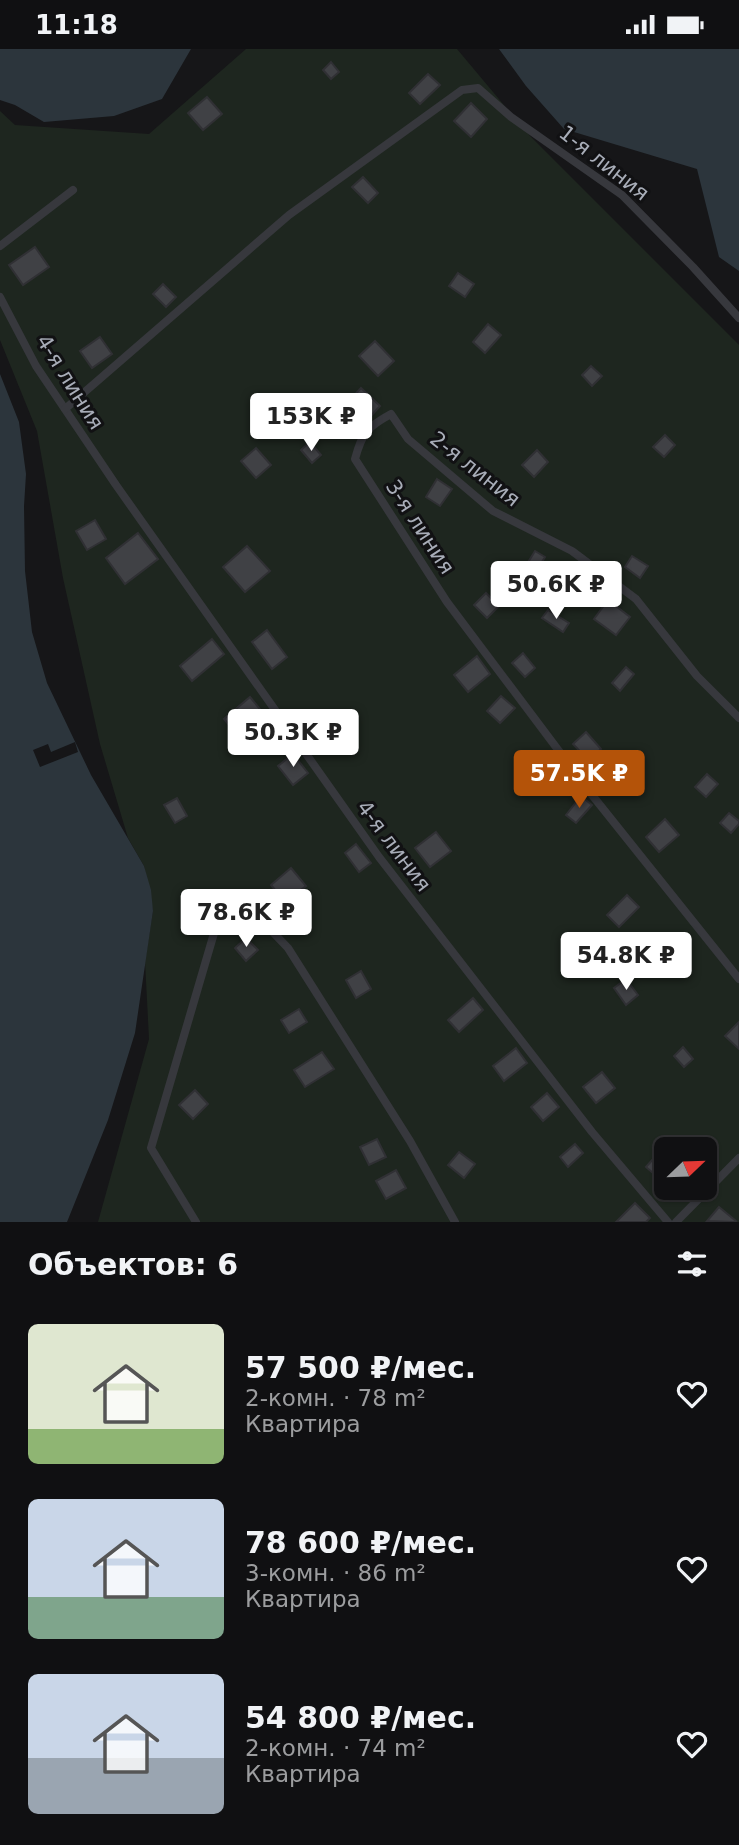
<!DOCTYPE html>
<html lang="ru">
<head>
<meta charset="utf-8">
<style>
	:root { --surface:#101012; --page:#1e1e20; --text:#f1f3f6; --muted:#9c9d9f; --line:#303032; --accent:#b45309 }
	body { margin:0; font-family:"DejaVu Sans",sans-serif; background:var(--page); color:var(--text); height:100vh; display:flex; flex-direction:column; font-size:26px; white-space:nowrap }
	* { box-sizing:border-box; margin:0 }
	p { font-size:23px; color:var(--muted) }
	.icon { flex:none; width:38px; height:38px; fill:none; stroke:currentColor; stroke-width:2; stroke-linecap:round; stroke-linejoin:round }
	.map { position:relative; height:1173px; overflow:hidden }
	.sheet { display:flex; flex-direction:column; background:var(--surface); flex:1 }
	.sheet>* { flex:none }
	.needle { width:46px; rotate:67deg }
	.buttons { position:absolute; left:654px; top:1088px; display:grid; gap:14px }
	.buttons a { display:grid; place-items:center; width:63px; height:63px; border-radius:10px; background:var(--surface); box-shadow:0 2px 5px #0004,0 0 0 2px var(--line); font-size:35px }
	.price { position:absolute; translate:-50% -60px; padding:0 16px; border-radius:7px; background:#fff; color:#222; font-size:23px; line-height:46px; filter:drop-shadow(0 2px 4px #0008) }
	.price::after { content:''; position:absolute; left:50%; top:42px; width:21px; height:16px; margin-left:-10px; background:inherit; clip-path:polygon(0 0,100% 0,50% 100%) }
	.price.selected { background:var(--accent); color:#fff }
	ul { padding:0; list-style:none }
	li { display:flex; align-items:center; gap:21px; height:175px; padding:0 28px }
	li span { display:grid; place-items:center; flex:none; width:196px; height:140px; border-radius:10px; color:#555 }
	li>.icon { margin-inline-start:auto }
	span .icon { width:84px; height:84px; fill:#fffc; stroke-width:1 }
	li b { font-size:30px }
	h2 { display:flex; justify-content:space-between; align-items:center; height:84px; padding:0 28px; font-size:30px }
	.status { display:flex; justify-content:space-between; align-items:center; height:49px; padding:0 35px; background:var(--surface); direction:ltr }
	.status svg { height:19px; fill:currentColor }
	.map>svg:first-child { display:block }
	.green { fill:#1e261f; fill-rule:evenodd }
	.water { fill:#2c353c }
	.pier { fill:#161618 }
	.building { fill:#404145; stroke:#303034; stroke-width:2 }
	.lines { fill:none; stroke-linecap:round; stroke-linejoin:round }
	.service { stroke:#37383d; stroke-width:8 }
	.labels { text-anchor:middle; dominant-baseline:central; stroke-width:6; stroke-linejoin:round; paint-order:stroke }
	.street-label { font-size:21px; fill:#a8adb8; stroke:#111113 }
</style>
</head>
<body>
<div class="status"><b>11:18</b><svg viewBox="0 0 49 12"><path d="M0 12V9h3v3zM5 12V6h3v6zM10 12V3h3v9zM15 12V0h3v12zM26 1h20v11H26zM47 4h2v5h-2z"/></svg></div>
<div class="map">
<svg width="739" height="1173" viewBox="0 0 739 1173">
	<rect width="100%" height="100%" fill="#161618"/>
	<path class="green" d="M246 0H457L530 87 739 296V1173H98L149 990 145 912 153 862 144 817 128 789 100 695 63 529 37 382 0 291V62L15 76 149 85ZM667 1101H705V1139H667Z"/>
	<g class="water">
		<path d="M0 0H191L162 50 114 67 44 73 15 56 0 51Z"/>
		<path d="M499 0H739V222L719 208 697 120 564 80 526 37Z"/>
		<path d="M0 325 19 373 21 388 26 425 24 457 25 522 32 583 47 634 91 726 144 817 151 841 153 862 135 984 108 1071 67 1173H0Z"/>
	</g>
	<path class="pier" d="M75 693 78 703 40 718 33 701 48 695 51 703Z"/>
	<g class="building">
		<path d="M331 13 339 23 331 30 323 21Z"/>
		<path d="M428 25 440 36 420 55 409 44Z"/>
		<path d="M207 48 222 65 203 81 188 64Z"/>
		<path d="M471 54 487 70 471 88 454 72Z"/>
		<path d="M363 128 378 144 368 154 352 138Z"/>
		<path d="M35 198 49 218 23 236 9 216Z"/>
		<path d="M458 224 474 235 465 248 449 237Z"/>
		<path d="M163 235 176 248 166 258 153 245Z"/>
		<path d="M488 275 501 286 485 304 473 293Z"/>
		<path d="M100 288 112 305 92 319 80 302Z"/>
		<path d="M375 292 394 312 378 327 359 307Z"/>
		<path d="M591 317 602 327 592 337 582 326Z"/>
		<path d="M361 339 380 357 359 380 340 362Z"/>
		<path d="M665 386 675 396 664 408 653 398Z"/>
		<path d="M310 393 321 406 312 414 301 401Z"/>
		<path d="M256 399 271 416 256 429 241 412Z"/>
		<path d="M537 401 548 413 534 428 522 416Z"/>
		<path d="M437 430 452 440 440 457 426 448Z"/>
		<path d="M95 471 106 490 87 501 76 482Z"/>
		<path d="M138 484 158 510 125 535 106 509Z"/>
		<path d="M247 497 270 522 245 543 223 518Z"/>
		<path d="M535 502 545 508 537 521 527 515Z"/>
		<path d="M632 507 648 517 640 529 625 518Z"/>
		<path d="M486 544 499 557 487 569 474 556Z"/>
		<path d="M608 551 630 568 616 586 594 570Z"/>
		<path d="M548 561 569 574 563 583 542 569Z"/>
		<path d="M267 581 287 608 272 620 252 593Z"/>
		<path d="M212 590 224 605 192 632 180 617Z"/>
		<path d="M523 604 535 619 525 628 512 614Z"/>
		<path d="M477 607 490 625 468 643 454 626Z"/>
		<path d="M626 618 634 625 620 642 612 634Z"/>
		<path d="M501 647 515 659 500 674 487 662Z"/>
		<path d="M250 648 264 665 238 687 224 670Z"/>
		<path d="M586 683 601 700 589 712 573 695Z"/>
		<path d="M293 705 308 724 293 736 278 717Z"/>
		<path d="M707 725 718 735 706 748 695 738Z"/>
		<path d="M581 747 592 756 576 774 566 766Z"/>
		<path d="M177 749 187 767 175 774 164 756Z"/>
		<path d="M729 764 739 772V775L731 784 720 774Z"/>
		<path d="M665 770 679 786 659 803 646 788Z"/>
		<path d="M436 783 451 802 430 818 415 799Z"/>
		<path d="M356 795 371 814 359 823 345 804Z"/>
		<path d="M291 819 306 837 285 853 271 836Z"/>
		<path d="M627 846 639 858 619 878 607 866Z"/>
		<path d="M246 889 258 901 246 912 235 899Z"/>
		<path d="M361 922 371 940 356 949 346 931Z"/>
		<path d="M626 930 638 946 626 956 614 939Z"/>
		<path d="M473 949 483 961 459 983 448 971Z"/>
		<path d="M299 960 307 973 289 984 281 971Z"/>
		<path d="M739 973V1000L725 987Z"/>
		<path d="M683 998 693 1010 684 1018 674 1007Z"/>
		<path d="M516 999 527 1014 504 1032 493 1017Z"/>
		<path d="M322 1003 334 1020 305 1038 294 1021Z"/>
		<path d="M602 1023 615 1039 596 1054 583 1038Z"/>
		<path d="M195 1041 208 1055 193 1070 179 1056Z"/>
		<path d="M547 1044 559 1058 543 1072 531 1058Z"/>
		<path d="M377 1090 386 1108 369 1116 360 1098Z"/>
		<path d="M575 1095 583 1104 568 1118 560 1108Z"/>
		<path d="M663 1099 667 1103V1127L662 1132 646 1118Z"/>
		<path d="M459 1103 475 1115 464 1129 448 1116Z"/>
		<path d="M396 1121 406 1139 386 1150 376 1132Z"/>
		<path d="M635 1154 650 1169 646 1173H616Z"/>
		<path d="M719 1158 736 1172 734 1173 707 1172Z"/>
	</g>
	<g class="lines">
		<g class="service">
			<path d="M0 197 73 141"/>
			<path d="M0 248 36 317 116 436 379 808 592 1083 668 1173"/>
			<path d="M65 360 289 166 462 41 478 39 511 68 622 146 693 218 739 269"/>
			<path d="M739 669 697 627 636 550 572 502 493 462 408 390 391 365C367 378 362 384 355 410L447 553 592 746 739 930"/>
			<path d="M196 1173 151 1099 222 857 244 853 288 899 410 1092 455 1173"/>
			<path d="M676 1173 739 1109"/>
		</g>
	</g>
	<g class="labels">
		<g class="street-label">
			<text transform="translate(604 114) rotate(38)">1-я линия</text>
			<text transform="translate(70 333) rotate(58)">4-я линия</text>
			<text transform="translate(475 420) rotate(38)">2-я линия</text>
			<text transform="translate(420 478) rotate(57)">3-я линия</text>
			<text transform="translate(394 797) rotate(53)">4-я линия</text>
		</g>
	</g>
</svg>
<div class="buttons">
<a><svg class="needle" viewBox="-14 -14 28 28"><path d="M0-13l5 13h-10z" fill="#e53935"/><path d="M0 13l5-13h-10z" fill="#9c9d9f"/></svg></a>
</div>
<b class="price" style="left:311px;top:404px">153K ₽</b>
<b class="price" style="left:556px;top:572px">50.6K ₽</b>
<b class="price" style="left:293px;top:720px">50.3K ₽</b>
<b class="price selected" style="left:579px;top:761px">57.5K ₽</b>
<b class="price" style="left:246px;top:900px">78.6K ₽</b>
<b class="price" style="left:626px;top:943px">54.8K ₽</b>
</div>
<section class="sheet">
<h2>Объектов: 6<svg class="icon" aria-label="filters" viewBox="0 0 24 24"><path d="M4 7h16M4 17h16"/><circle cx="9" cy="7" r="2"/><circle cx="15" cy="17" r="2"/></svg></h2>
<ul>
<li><span style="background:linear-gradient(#dfe7d0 75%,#8fb573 0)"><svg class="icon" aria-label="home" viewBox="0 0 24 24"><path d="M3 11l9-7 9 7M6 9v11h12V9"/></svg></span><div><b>57 500 ₽/мес.</b><p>2-комн. · 78 m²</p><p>Квартира</p></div><svg class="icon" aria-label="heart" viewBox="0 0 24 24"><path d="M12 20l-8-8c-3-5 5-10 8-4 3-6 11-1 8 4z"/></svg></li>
<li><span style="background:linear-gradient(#c9d6e8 70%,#7fa58c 0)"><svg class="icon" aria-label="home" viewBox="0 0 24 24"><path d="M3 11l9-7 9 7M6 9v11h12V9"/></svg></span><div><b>78 600 ₽/мес.</b><p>3-комн. · 86 m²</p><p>Квартира</p></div><svg class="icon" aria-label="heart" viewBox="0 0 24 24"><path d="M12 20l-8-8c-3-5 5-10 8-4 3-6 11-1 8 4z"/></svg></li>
<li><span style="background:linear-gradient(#c9d6e8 60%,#9aa5b1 0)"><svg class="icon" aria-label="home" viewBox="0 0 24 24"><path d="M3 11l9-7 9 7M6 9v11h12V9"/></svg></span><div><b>54 800 ₽/мес.</b><p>2-комн. · 74 m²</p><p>Квартира</p></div><svg class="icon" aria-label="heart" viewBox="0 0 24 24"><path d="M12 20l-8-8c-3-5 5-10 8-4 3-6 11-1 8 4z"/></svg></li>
</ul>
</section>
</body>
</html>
